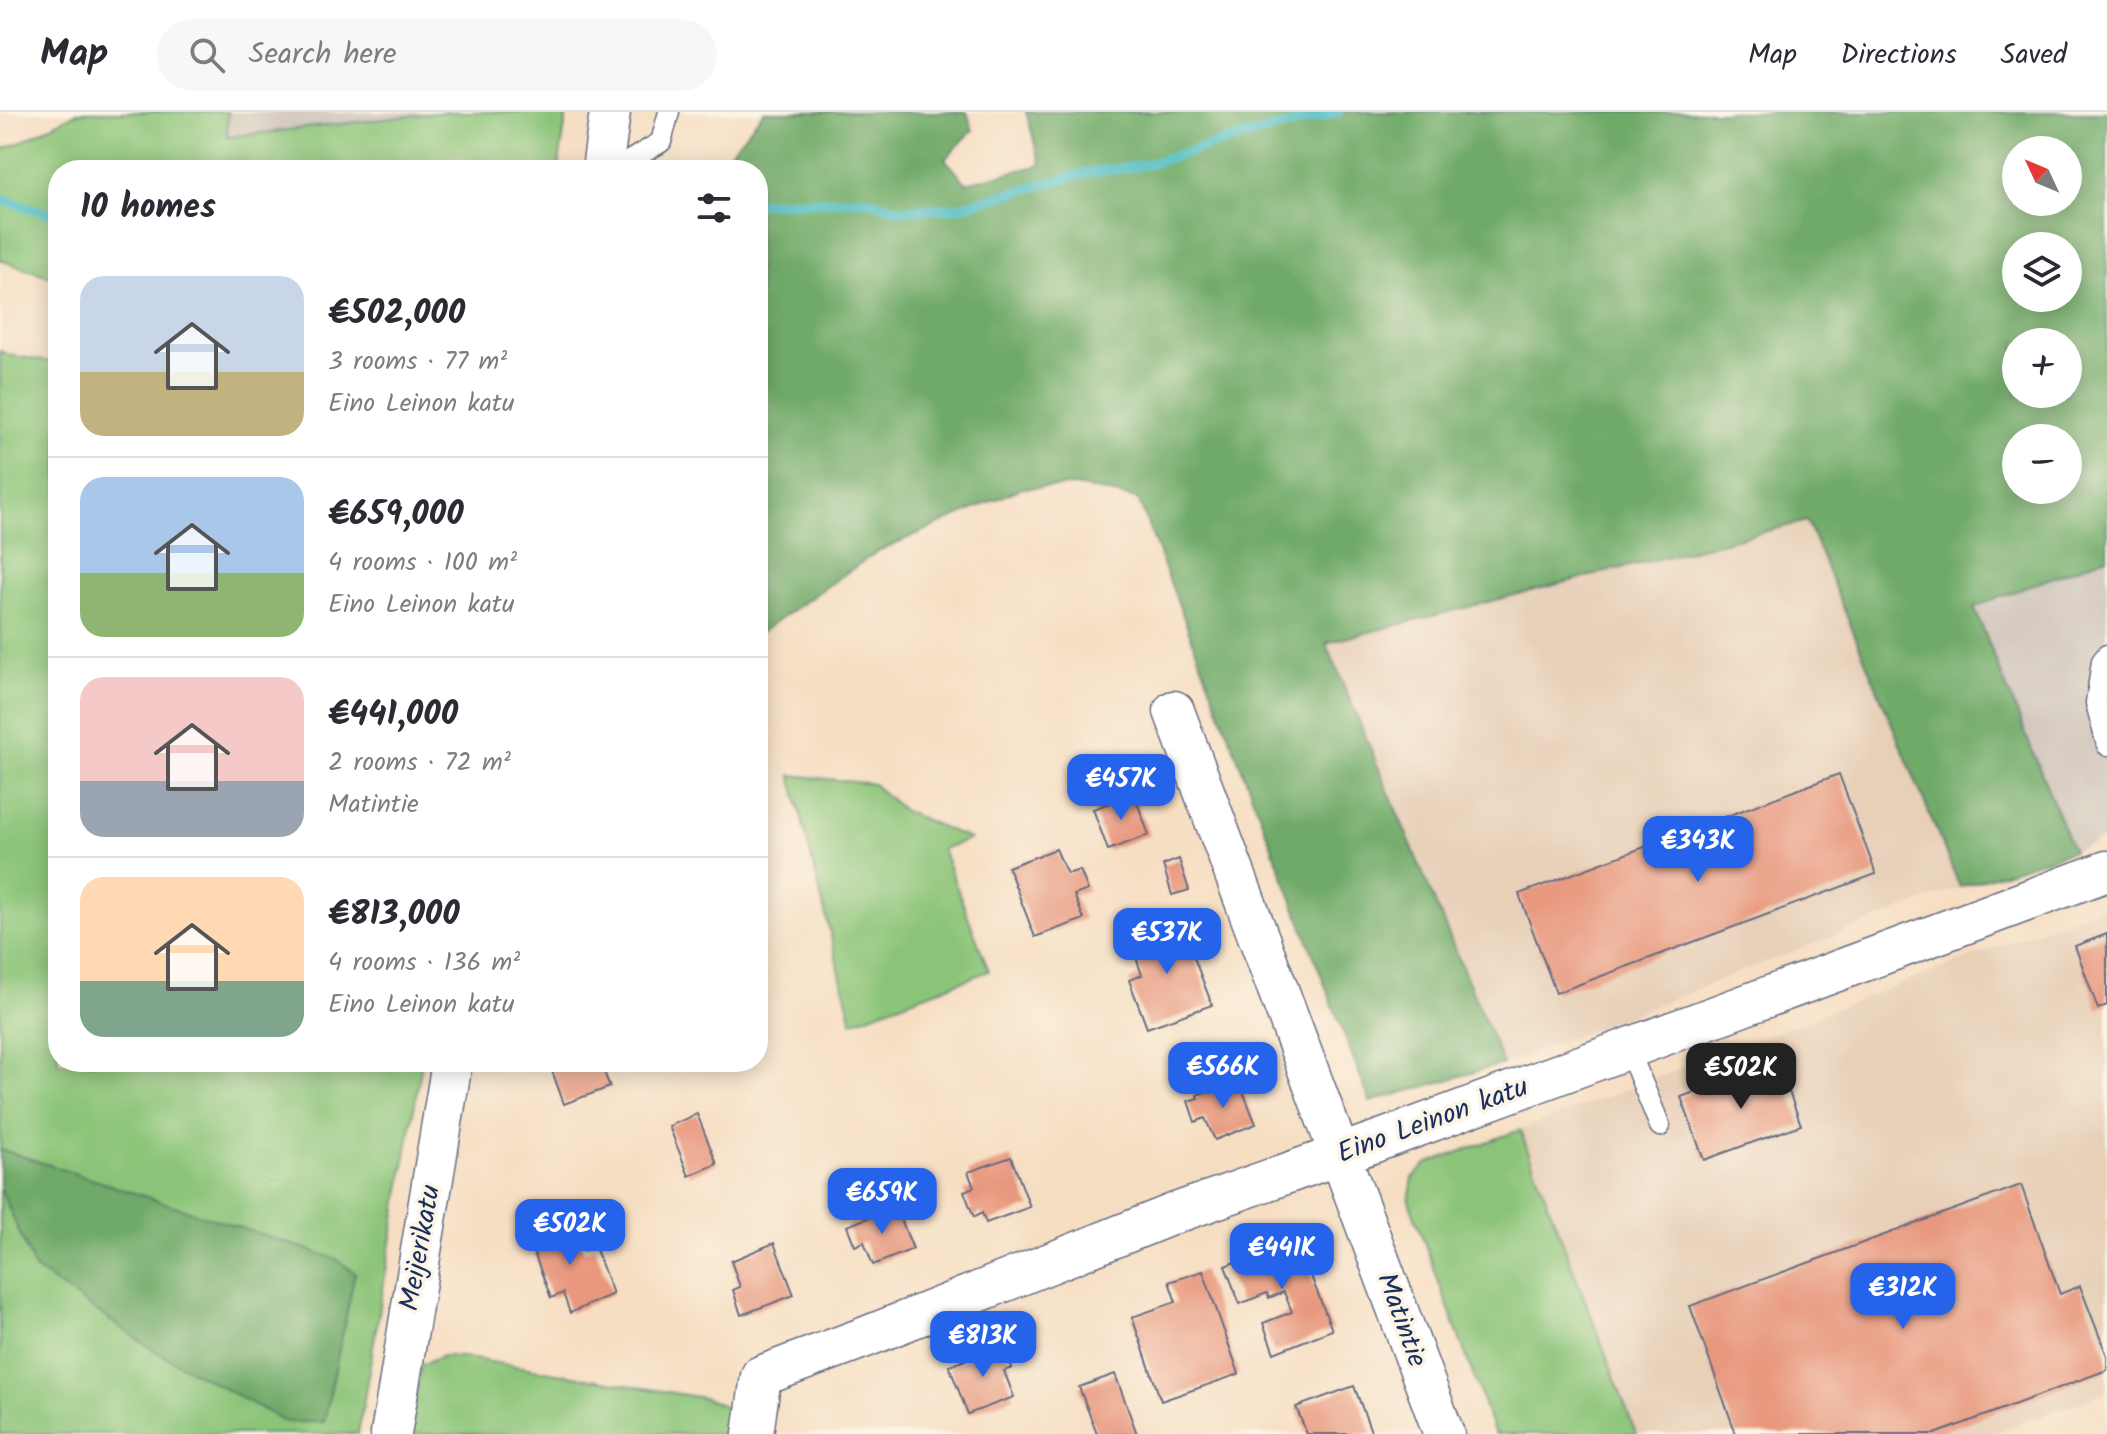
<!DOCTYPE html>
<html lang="en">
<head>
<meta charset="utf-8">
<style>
	:root { --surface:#fff; --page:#f7f7f7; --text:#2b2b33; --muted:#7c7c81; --line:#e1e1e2; --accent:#2563eb }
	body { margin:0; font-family:Kalam,sans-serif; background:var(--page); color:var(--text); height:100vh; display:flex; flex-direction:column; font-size:30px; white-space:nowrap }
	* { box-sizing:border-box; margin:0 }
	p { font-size:26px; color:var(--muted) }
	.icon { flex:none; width:44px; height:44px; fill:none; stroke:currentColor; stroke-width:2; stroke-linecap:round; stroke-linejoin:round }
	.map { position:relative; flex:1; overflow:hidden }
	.drawer { position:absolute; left:48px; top:48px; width:720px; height:912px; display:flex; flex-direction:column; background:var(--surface); border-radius:32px; box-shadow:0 4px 20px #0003 }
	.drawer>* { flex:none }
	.needle { width:52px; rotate:314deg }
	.fabs { position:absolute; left:2002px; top:24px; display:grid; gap:16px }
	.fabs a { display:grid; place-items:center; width:80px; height:80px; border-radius:50%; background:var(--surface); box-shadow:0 4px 20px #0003; font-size:40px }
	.price { position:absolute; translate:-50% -68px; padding:0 18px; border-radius:16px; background:var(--accent); color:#fff; font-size:26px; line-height:52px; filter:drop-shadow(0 2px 4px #0008) }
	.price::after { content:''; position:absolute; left:50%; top:48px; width:24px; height:18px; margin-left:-12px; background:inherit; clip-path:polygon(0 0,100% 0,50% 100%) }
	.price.active { background:#222; color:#fff }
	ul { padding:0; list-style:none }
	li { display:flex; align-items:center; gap:24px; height:200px; padding:0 32px }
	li+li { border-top:2px solid var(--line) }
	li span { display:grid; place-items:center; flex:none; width:224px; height:160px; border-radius:24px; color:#555 }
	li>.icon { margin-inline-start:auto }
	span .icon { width:96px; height:96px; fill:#fffc; stroke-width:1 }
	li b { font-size:34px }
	h2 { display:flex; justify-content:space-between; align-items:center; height:96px; padding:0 32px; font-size:34px }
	header { display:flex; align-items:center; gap:48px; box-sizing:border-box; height:112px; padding:0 40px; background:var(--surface); border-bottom:2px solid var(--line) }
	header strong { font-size:38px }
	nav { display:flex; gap:44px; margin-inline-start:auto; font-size:28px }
	.search { width:560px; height:72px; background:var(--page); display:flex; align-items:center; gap:20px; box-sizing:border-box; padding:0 28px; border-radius:44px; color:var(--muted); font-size:30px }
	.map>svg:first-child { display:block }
	.built { fill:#e7cfb8 }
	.industrial { fill:#cdc2b9 }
	.green { fill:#8bc478; stroke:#537a6b; stroke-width:2 }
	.forest { fill:#70aa68; stroke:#466c63; stroke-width:2; fill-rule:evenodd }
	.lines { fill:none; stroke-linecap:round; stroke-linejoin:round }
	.stream { stroke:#51bfc6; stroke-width:10 }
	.building { fill:#e8987e }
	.lane-casing { stroke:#686c81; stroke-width:23 }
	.street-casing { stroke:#686c81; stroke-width:43 }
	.lane { stroke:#fff; stroke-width:20 }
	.street { stroke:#fff; stroke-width:40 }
	.labels { text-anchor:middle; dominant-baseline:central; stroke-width:7; stroke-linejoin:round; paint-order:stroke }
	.street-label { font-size:28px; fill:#1b2f5e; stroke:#fcf5e5 }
</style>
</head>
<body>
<header>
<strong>Map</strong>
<div class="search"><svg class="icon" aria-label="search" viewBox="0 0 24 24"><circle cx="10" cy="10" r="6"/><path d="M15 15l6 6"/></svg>Search here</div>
<nav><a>Map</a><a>Directions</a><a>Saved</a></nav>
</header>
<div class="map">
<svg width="2107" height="1322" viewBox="0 0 2107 1322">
	<rect width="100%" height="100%" fill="#fcf5e5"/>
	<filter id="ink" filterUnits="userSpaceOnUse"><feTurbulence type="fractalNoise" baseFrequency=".0125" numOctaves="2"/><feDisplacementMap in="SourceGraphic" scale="16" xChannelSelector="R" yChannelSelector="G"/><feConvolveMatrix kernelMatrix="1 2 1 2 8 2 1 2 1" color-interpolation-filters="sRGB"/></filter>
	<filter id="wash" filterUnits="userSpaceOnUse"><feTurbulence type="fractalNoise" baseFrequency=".006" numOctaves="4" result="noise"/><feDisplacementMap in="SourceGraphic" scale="32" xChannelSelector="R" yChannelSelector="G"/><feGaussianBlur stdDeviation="1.8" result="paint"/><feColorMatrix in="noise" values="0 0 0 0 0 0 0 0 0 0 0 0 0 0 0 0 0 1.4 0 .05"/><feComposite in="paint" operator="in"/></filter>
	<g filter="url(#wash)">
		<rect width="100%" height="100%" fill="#f6dec3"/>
		<g class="built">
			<path d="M1807 409 1960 775 1503 952 1325 531Z"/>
			<path d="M2107 793V1280L1991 1322H1636L1520 1018Z"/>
		</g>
		<g class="industrial">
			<path d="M228 0H444L227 25Z"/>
			<path d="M2107 445V726L2073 739 1974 495Z"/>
		</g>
		<g class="green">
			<path d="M85 0H228L227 25 444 0H567L558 58H58V167L0 148V38L19 31 76 1Z"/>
			<path d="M0 239 9 243 58 251V950H422L358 1322H0Z"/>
			<path d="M791 663 873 672 904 699 970 727 942 737 989 859 852 910Z"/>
			<path d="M1520 1018 1636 1322H1495L1409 1089 1413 1066 1426 1052Z"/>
			<path d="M443 1244 462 1245 703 1286C724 1292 736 1297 734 1322H407L421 1253Z"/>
		</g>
		<g class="forest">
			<path d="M764 0H967L973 18 945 47 966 71 1041 53 1026 0H2107V445L1974 495 2073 739 1960 775 1807 409 1326 531 1503 952 1370 990 1138 387 1076 374 1022 376 878 439 758 522V58H670L672 56 728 43ZM2016 38H2068V90H2016ZM2016 134H2068V186H2016ZM2016 230H2068V282H2016ZM2016 326H2068V378H2016Z"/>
			<path d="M0 1037 336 1147 355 1161 324 1310H286L155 1239 35 1157 0 1075Z"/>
		</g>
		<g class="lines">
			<g class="stream">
				<path d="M0 87 58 104"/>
				<path d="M758 91 867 88 899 98 955 96 1085 61 1149 52 1211 33 1338 0"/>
			</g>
		</g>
		<g id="blocks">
			<g class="building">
				<path d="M1839 662 1876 762 1556 881 1519 782Z"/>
				<path d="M1134 682 1149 723 1108 738 1093 697Z"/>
				<path d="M1056 737 1067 762 1080 758 1088 778 1074 783 1084 807 1035 825 1008 755Z"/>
				<path d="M1179 747 1189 778 1172 783 1163 753Z"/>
				<path d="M1180 809 1212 893 1147 916 1129 868 1142 863 1130 828Z"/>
				<path d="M2107 822V893L2098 897 2075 834Z"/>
				<path d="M1778 949 1801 1013 1704 1048 1681 985Z"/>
				<path d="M568 950H600L610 975 564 992 551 956Z"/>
				<path d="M1238 967 1256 1012 1215 1028 1205 1006 1195 1010 1188 989 1198 986 1197 983Z"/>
				<path d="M697 1002 717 1052 689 1064 669 1014Z"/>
				<path d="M1011 1045 1030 1095 986 1111 982 1101 974 1105 964 1079 974 1075 968 1060Z"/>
				<path d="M2021 1073 2060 1182 2080 1174 2107 1244V1258L1935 1322H1736L1690 1194Z"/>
				<path d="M896 1095 913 1137 873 1153 864 1130 855 1134 847 1114Z"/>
				<path d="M572 1108 584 1139 595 1135 613 1182 570 1201 563 1181 551 1186 528 1125Z"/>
				<path d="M1295 1123 1332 1218 1274 1241 1263 1211 1292 1200 1284 1180 1269 1186 1267 1181 1240 1192 1225 1154 1253 1143 1251 1139Z"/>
				<path d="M774 1131 794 1183 741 1203 733 1178 740 1175 731 1149Z"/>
				<path d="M1203 1159 1239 1262 1161 1289 1132 1205 1176 1190 1169 1170Z"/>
				<path d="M1003 1233 1012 1256 1004 1259 1014 1285 968 1302 949 1254Z"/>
				<path d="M1115 1262 1137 1322H1097L1079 1275Z"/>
				<path d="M1354 1274 1372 1322H1307L1296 1295Z"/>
			</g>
		</g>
	</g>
	<g filter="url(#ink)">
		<use href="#blocks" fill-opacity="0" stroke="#686c81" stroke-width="2"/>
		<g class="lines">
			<g class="lane-casing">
				<g id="lane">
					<path d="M614 58 661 30 669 0"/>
					<path d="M2107 543 2102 549 2096 591 2107 633"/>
					<path d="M1628 936 1660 1014"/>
				</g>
			</g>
			<g class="street-casing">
				<g id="street">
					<path d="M602 58 610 0"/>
					<path d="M1174 599 1444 1322"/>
					<path d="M391 1322 452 950"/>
					<path d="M753 1322 761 1264 863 1226 1173 1102 1389 1025 2107 759"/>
				</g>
			</g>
			<use href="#lane" class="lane"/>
			<use href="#street" class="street"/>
		</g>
	</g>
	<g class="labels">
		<g class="street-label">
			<text transform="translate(1433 1009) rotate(-20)">Eino Leinon katu</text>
			<text transform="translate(421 1136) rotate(-80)">Meijerikatu</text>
			<text transform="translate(1401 1208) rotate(70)">Matintie</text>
		</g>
	</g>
</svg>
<div class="fabs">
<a><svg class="needle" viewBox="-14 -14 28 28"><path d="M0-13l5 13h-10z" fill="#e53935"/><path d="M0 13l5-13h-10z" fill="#7c7c81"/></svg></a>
<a><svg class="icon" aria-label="layers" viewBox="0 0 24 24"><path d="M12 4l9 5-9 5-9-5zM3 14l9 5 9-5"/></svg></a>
<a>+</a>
<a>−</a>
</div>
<b class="price" style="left:1121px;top:710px">€457K</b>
<b class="price" style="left:1698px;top:772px">€343K</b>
<b class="price" style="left:1167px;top:864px">€537K</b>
<b class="price" style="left:1223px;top:998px">€566K</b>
<b class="price active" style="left:1741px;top:999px">€502K</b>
<b class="price" style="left:882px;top:1124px">€659K</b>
<b class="price" style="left:570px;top:1155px">€502K</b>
<b class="price" style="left:1282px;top:1179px">€441K</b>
<b class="price" style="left:1903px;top:1219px">€312K</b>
<b class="price" style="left:983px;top:1267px">€813K</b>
<section class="drawer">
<h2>10 homes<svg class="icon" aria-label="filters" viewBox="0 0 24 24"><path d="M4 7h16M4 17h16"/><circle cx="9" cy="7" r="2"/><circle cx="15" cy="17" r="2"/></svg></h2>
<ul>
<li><span style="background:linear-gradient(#c9d6e8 60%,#c2b280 0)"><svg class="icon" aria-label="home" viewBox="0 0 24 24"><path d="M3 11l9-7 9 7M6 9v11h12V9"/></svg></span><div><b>€502,000</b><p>3 rooms · 77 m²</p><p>Eino Leinon katu</p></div></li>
<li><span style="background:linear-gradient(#a9c7e8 60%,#8fb573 0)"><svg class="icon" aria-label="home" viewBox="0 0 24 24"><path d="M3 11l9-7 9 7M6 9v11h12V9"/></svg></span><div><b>€659,000</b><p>4 rooms · 100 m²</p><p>Eino Leinon katu</p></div></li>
<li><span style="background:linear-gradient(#f6c9c9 65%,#9aa5b1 0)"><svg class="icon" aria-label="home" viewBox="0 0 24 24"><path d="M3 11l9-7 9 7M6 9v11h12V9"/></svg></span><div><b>€441,000</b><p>2 rooms · 72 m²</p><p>Matintie</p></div></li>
<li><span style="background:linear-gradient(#ffd9b3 65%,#7fa58c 0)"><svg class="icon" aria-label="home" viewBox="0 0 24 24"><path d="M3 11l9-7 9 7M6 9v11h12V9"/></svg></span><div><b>€813,000</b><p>4 rooms · 136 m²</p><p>Eino Leinon katu</p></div></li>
</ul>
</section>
</div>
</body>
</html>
